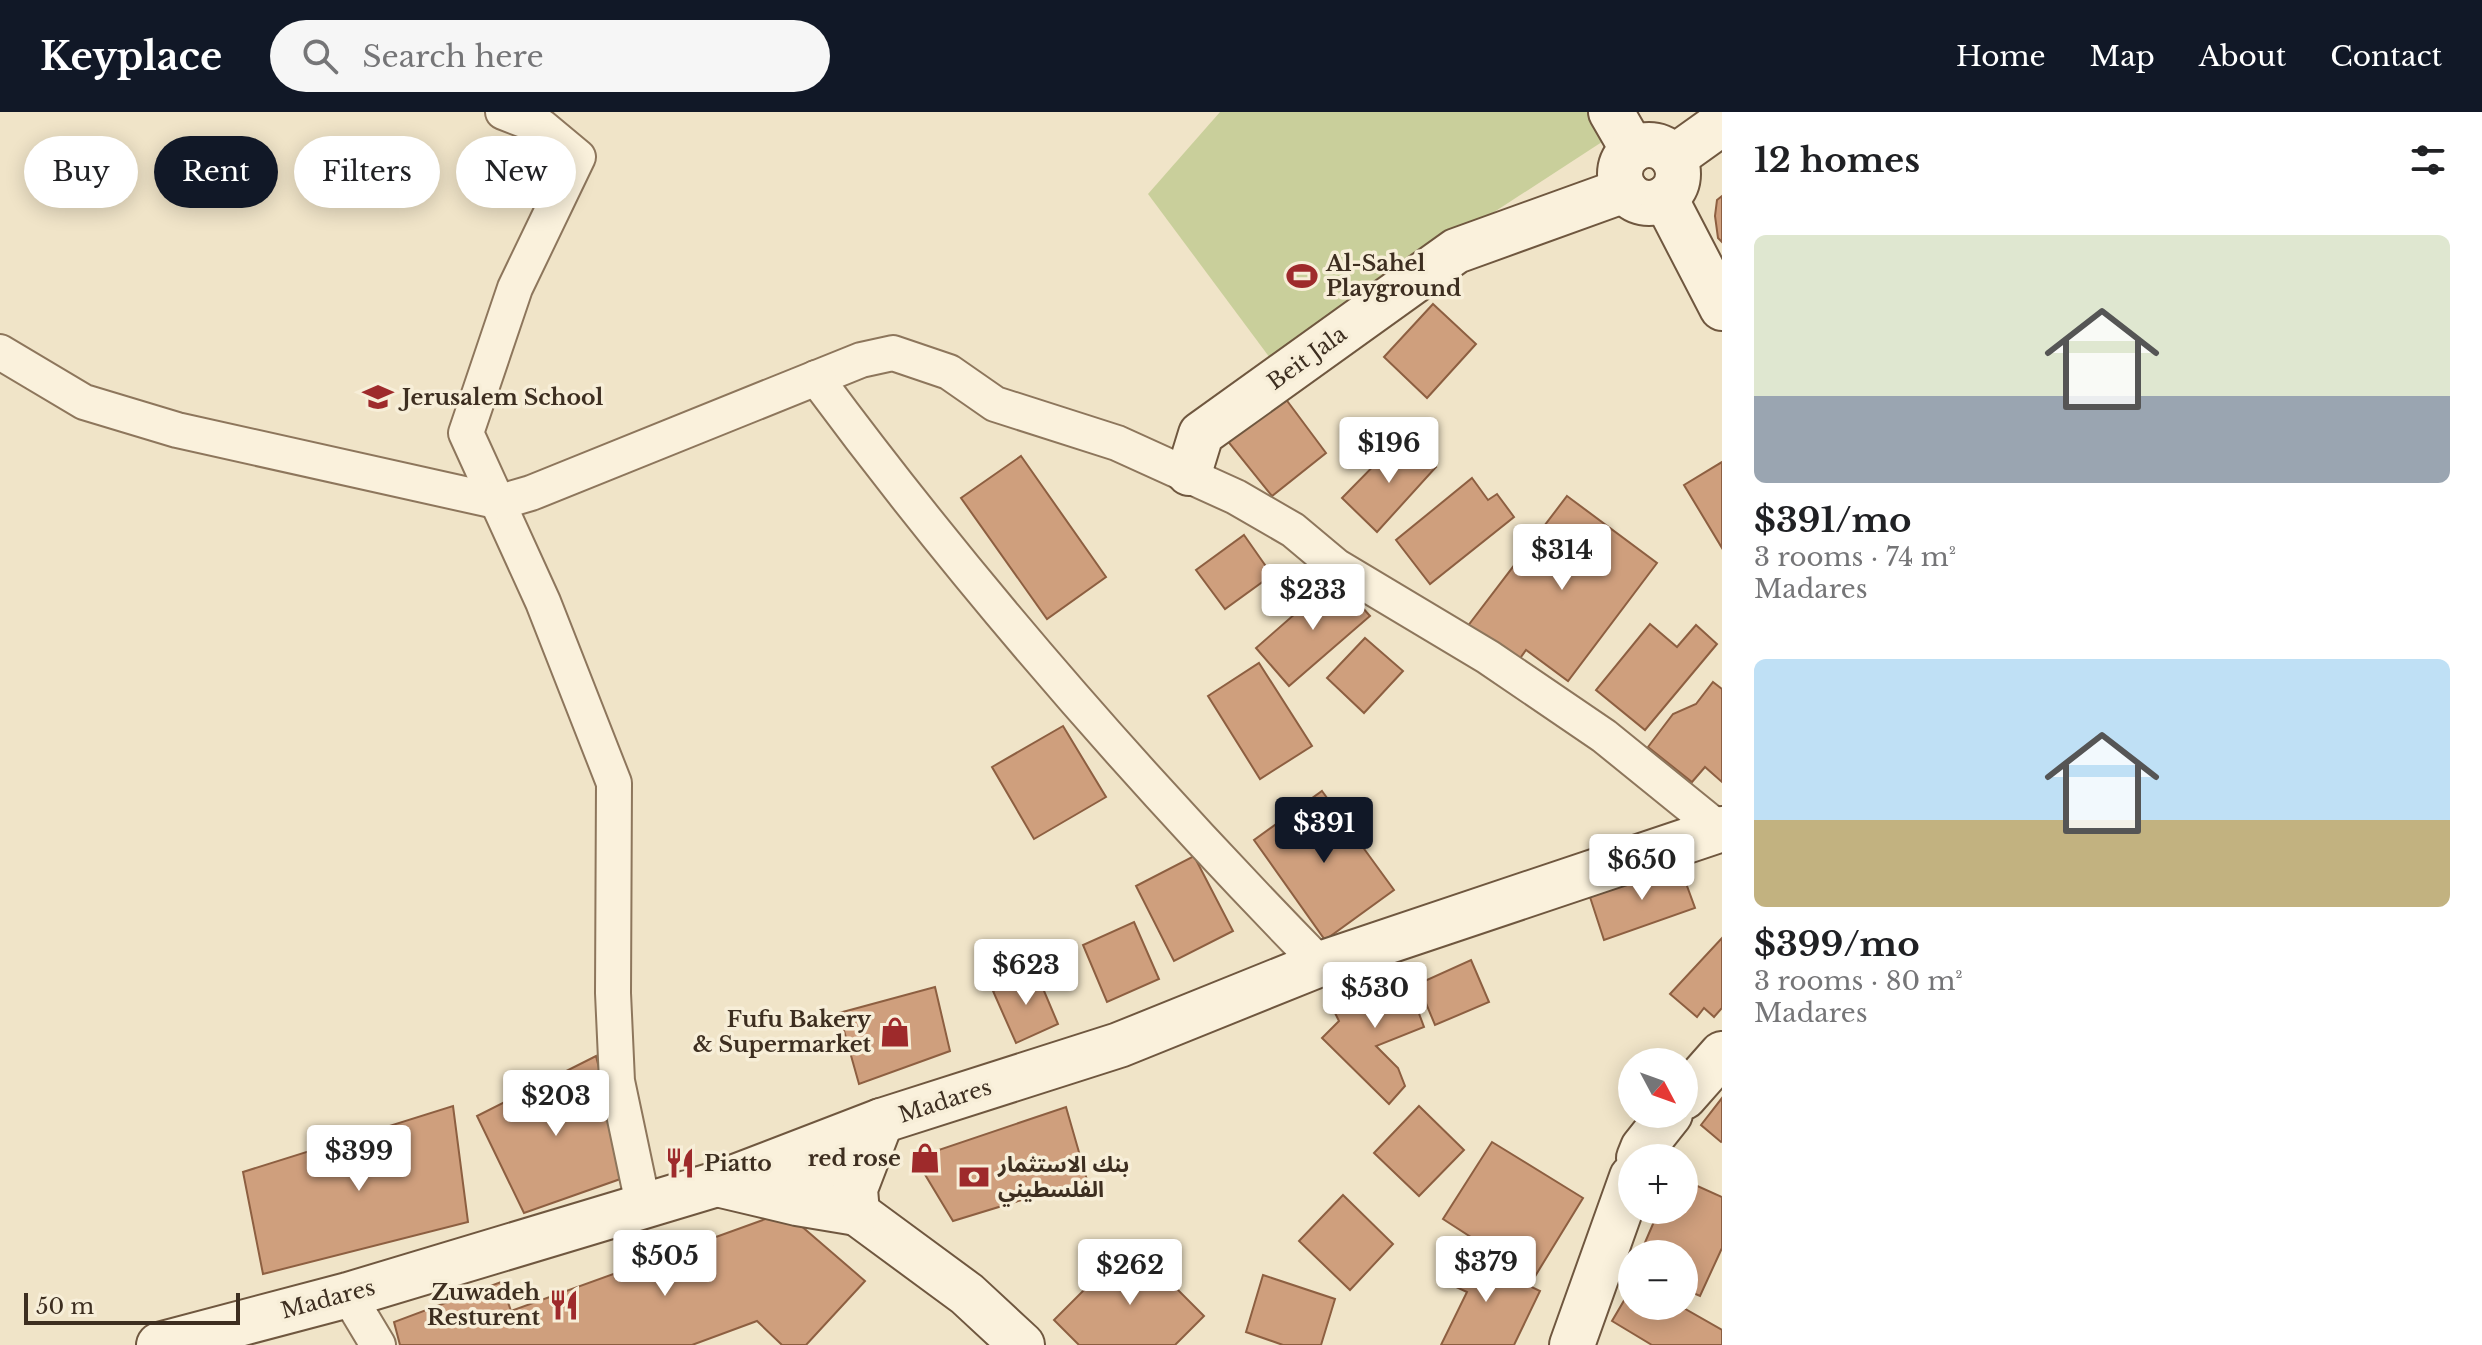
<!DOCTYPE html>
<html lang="en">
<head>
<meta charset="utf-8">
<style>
	:root { --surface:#fff; --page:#f6f6f6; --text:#202124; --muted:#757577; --accent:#111827 }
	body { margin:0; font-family:"Libre Baskerville","Noto Sans Arabic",serif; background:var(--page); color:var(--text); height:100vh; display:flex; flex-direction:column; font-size:30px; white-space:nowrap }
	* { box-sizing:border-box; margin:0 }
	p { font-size:26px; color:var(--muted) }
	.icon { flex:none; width:44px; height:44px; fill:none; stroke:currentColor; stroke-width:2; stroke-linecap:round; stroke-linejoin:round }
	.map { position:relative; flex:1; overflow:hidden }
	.details { display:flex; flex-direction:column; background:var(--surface); width:760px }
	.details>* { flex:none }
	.guide { position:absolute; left:24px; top:24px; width:760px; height:72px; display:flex; gap:16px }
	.needle { width:52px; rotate:131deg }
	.controls { position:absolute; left:1618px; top:936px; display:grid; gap:16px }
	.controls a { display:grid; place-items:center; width:80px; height:80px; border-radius:50%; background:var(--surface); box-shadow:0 4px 20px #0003; font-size:40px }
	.scale { position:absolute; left:24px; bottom:20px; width:216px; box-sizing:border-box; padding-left:8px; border:4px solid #3d2e20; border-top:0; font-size:22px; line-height:28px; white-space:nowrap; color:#3d2e20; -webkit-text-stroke:6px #f7eed8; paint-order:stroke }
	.price { position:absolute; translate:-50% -68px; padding:0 18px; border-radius:8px; background:#fff; color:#222; font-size:26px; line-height:52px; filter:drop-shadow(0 2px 4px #0008) }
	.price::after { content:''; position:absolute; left:50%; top:48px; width:24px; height:18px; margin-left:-12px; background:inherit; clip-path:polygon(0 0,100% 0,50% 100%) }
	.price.on { background:var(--accent); color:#fff }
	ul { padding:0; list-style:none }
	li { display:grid; align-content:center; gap:16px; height:424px; padding:0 32px }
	li span { display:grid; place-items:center; height:248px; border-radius:12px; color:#555 }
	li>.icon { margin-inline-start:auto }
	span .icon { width:144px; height:144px; fill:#fffc; stroke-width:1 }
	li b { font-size:34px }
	h2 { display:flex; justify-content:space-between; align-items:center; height:96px; padding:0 32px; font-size:34px }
	.pill { padding:0 28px; border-radius:36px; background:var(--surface); box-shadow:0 4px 20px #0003; font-size:28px; line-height:72px }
	.pill.on { background:var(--accent); color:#fff }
	header { display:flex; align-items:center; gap:48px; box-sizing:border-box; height:112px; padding:0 40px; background:var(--accent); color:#fff }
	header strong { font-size:38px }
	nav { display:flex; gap:44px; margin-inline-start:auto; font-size:28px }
	.search { width:560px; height:72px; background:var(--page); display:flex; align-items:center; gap:20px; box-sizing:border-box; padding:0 28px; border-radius:44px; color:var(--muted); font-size:30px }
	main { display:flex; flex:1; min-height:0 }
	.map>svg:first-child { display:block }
	.green { fill:#c9cf9b }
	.building { fill:#cf9f7d; stroke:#8d5f41; stroke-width:2 }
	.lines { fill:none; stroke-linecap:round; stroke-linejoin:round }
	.street-casing { stroke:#8d765c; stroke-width:38 }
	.secondary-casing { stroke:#6f573f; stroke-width:48 }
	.street { stroke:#faf1dc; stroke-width:34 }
	.secondary { stroke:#faf1dc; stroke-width:44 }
	.labels { text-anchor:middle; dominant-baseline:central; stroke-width:7; stroke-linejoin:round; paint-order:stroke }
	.poi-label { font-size:22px; font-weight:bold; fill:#3d2e20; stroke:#f7eed8; text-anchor:start }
	.street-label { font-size:22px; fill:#3d2e20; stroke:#f7eed8 }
</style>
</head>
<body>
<header>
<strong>Keyplace</strong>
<div class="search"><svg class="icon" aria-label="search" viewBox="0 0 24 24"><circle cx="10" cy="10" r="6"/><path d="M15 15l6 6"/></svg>Search here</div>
<nav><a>Home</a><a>Map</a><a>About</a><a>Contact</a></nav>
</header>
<main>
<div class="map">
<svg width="1722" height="1233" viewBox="0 0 1722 1233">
	<rect width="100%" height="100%" fill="#f0e4c8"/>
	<path class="green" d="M1220 0H1591L1608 26 1270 246 1148 82Z"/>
	<g class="building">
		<path d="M1722 84V130L1718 126 1715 104 1717 88Z"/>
		<path d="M1433 192 1476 232 1427 286 1384 245Z"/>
		<path d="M1282 282 1326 341 1272 384 1226 327Z"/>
		<path d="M1394 333 1406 343 1415 333 1436 355 1377 420 1342 386Z"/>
		<path d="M1021 344 1106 465 1047 507 961 386Z"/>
		<path d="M1722 350V436L1684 373Z"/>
		<path d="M1472 366 1488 388 1497 382 1514 405 1430 472 1396 428Z"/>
		<path d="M1567 384 1657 451 1568 569 1526 538 1513 556 1464 519Z"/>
		<path d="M1244 423 1272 463 1225 497 1196 458Z"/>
		<path d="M1336 466 1370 504 1289 574 1256 536Z"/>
		<path d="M1650 512 1677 535 1696 513 1717 532 1645 618 1596 578Z"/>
		<path d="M1365 526 1403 559 1364 601 1327 566Z"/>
		<path d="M1259 551 1312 634 1260 667 1208 584Z"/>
		<path d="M1713 570 1722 577V670L1705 655 1692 670 1648 635 1673 602 1696 592Z"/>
		<path d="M1063 614 1106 685 1034 727 992 655Z"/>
		<path d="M1322 679 1394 778 1325 828 1254 728Z"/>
		<path d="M1194 744 1233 819 1174 849 1136 774Z"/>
		<path d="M1679 752 1695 796 1604 828 1589 782Z"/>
		<path d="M1134 810 1159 867 1107 890 1083 833Z"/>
		<path d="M1722 826V896L1714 905 1704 896 1697 905 1670 882Z"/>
		<path d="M1471 848 1489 890 1435 913 1418 872Z"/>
		<path d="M1398 858 1405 864 1424 915 1376 934 1398 956 1405 974 1389 992 1322 926 1339 909 1334 899 1356 874Z"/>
		<path d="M1036 860 1058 912 1016 931 993 879Z"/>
		<path d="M935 875 950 939 859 972 839 901Z"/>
		<path d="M596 944 626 1065 524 1101 477 1004Z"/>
		<path d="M1722 986V1029L1721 1030 1701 1013Z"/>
		<path d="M453 994 468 1110 263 1162 243 1060Z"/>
		<path d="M1419 994 1464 1038 1419 1084 1374 1041Z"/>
		<path d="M1066 995 1087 1068 953 1109 915 1046Z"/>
		<path d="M1492 1030 1583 1086 1534 1166 1443 1107Z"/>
		<path d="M1684 1068 1722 1085V1136L1700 1184 1684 1177V1142H1640L1659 1098H1684Z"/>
		<path d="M1343 1083 1393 1132 1350 1178 1299 1129Z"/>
		<path d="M785 1100 865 1169 806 1233H782L757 1209 692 1233H400L394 1210 501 1170 511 1199Z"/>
		<path d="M1131 1131 1204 1204 1175 1233H1079L1054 1208Z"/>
		<path d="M1453 1138 1540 1179 1514 1233H1441L1467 1180 1439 1167Z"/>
		<path d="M1263 1163 1335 1187 1321 1233H1283L1246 1220Z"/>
		<path d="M1632 1175V1194H1680L1722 1218V1233H1652L1612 1209Z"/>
	</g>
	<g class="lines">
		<g class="street-casing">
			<g id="street">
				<path d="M503 0 542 15 578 45 515 176 466 321 543 490 614 671 613 881 617 969 643 1092"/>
				<path d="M0 240 84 290 177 318 500 390 531 381 861 248 893 241 949 260 995 292 1117 331 1236 385 1293 418 1336 454 1488 545 1604 624 1720 718"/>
				<path d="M816 266C970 474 1139 667 1320 852"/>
				<path d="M348 1183 378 1233"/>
			</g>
		</g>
		<g class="secondary-casing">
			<g id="secondary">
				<path d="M1611 0 1633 38"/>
				<circle cx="1649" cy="62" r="29"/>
				<path d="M1673 46 1722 11"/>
				<path d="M1665 86 1722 196"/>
				<path d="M1189 361 1201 322 1456 139 1625 78"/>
				<path d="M1684 985 1722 942"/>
				<path d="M1639 1046 1643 1036 1670 1002"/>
				<path d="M784 1048 801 1052 815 1062 857 1101 967 1182 1022 1233"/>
				<path d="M717 1072 797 1091 857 1101 855 1077 881 1009"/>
				<path d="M159 1233 348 1183 717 1072 881 1009 1119 933 1320 852 1722 717"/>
				<path d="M1572 1233 1632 1065"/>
			</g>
		</g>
		<use href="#street" class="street"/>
		<use href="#secondary" class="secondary"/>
	</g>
	<defs>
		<g id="stadium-bare" transform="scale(2.4)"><path d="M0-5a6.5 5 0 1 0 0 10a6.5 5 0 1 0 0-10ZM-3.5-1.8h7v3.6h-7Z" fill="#9e2a2b" stroke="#f7eed8" stroke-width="2.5" paint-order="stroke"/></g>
		<g id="school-bare" transform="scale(2.4)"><path d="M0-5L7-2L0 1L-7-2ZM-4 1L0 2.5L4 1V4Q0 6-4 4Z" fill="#9e2a2b" stroke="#f7eed8" stroke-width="2.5" paint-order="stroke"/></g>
		<g id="shop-bare" transform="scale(2.4)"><path d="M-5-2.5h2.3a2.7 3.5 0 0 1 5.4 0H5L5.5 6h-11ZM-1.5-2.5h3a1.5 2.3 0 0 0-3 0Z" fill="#9e2a2b" stroke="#f7eed8" stroke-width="2.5" paint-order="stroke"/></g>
		<g id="restaurant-bare" transform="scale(2.4)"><path d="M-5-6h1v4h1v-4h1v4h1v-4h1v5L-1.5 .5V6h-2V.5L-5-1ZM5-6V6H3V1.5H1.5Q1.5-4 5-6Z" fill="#9e2a2b" stroke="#f7eed8" stroke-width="2.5" paint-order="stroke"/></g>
		<g id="bank-bare" transform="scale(2.4)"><path d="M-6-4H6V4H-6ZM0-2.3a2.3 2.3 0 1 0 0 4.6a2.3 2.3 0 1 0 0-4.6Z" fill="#9e2a2b" stroke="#f7eed8" stroke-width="2.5" paint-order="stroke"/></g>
	</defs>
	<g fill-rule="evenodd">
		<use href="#stadium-bare" x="1302" y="164"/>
		<use href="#school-bare" x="378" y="285"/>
		<use href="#shop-bare" x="895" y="920"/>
		<use href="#shop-bare" x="925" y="1046"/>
		<use href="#restaurant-bare" x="680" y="1051"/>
		<use href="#bank-bare" x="974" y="1065"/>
		<use href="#restaurant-bare" x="564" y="1193"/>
	</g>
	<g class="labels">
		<g class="poi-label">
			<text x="1326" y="151">Al-Sahel<tspan x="1326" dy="25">Playground</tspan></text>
			<text x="402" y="285">Jerusalem School</text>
			<text x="871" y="907" text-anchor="end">Fufu Bakery<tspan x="871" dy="25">&amp; Supermarket</tspan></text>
			<text x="901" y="1046" text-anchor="end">red rose</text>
			<text x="704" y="1051">Piatto</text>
			<text x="998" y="1052">بنك الاستثمار<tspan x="998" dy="25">الفلسطيني</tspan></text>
			<text x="540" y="1180" text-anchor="end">Zuwadeh<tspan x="540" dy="25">Resturent</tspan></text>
		</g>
		<g class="street-label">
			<text transform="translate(1307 246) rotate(-36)">Beit Jala</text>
			<text transform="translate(945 989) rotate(-18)">Madares</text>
			<text transform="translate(328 1187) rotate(-15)">Madares</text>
		</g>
	</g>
</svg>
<div class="controls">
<a><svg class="needle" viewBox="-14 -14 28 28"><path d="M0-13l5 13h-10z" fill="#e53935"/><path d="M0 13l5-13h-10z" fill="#757577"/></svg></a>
<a>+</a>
<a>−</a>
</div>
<div class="scale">50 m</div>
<b class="price" style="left:1389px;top:373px">$196</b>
<b class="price" style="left:1562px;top:480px">$314</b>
<b class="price" style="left:1313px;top:520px">$233</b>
<b class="price on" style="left:1324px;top:753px">$391</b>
<b class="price" style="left:1642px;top:790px">$650</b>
<b class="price" style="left:1026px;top:895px">$623</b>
<b class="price" style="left:1375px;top:918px">$530</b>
<b class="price" style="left:556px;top:1026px">$203</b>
<b class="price" style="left:359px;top:1081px">$399</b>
<b class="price" style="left:665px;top:1186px">$505</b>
<b class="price" style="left:1486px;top:1192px">$379</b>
<b class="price" style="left:1130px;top:1195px">$262</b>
<div class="guide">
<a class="pill">Buy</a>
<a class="pill on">Rent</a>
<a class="pill">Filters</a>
<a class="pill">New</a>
</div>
</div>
<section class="details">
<h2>12 homes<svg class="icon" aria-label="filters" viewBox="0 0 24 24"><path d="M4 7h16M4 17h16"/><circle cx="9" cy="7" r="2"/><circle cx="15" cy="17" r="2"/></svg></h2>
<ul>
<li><span style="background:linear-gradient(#dfe7d0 65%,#9aa5b1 0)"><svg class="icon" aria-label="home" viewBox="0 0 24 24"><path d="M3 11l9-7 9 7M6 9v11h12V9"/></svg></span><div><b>$391/mo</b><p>3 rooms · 74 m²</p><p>Madares</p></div></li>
<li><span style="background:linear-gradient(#bfe0f5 65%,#c2b280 0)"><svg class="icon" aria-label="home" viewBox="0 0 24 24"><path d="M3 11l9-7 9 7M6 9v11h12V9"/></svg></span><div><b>$399/mo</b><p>3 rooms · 80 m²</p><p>Madares</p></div></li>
</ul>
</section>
</main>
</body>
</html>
